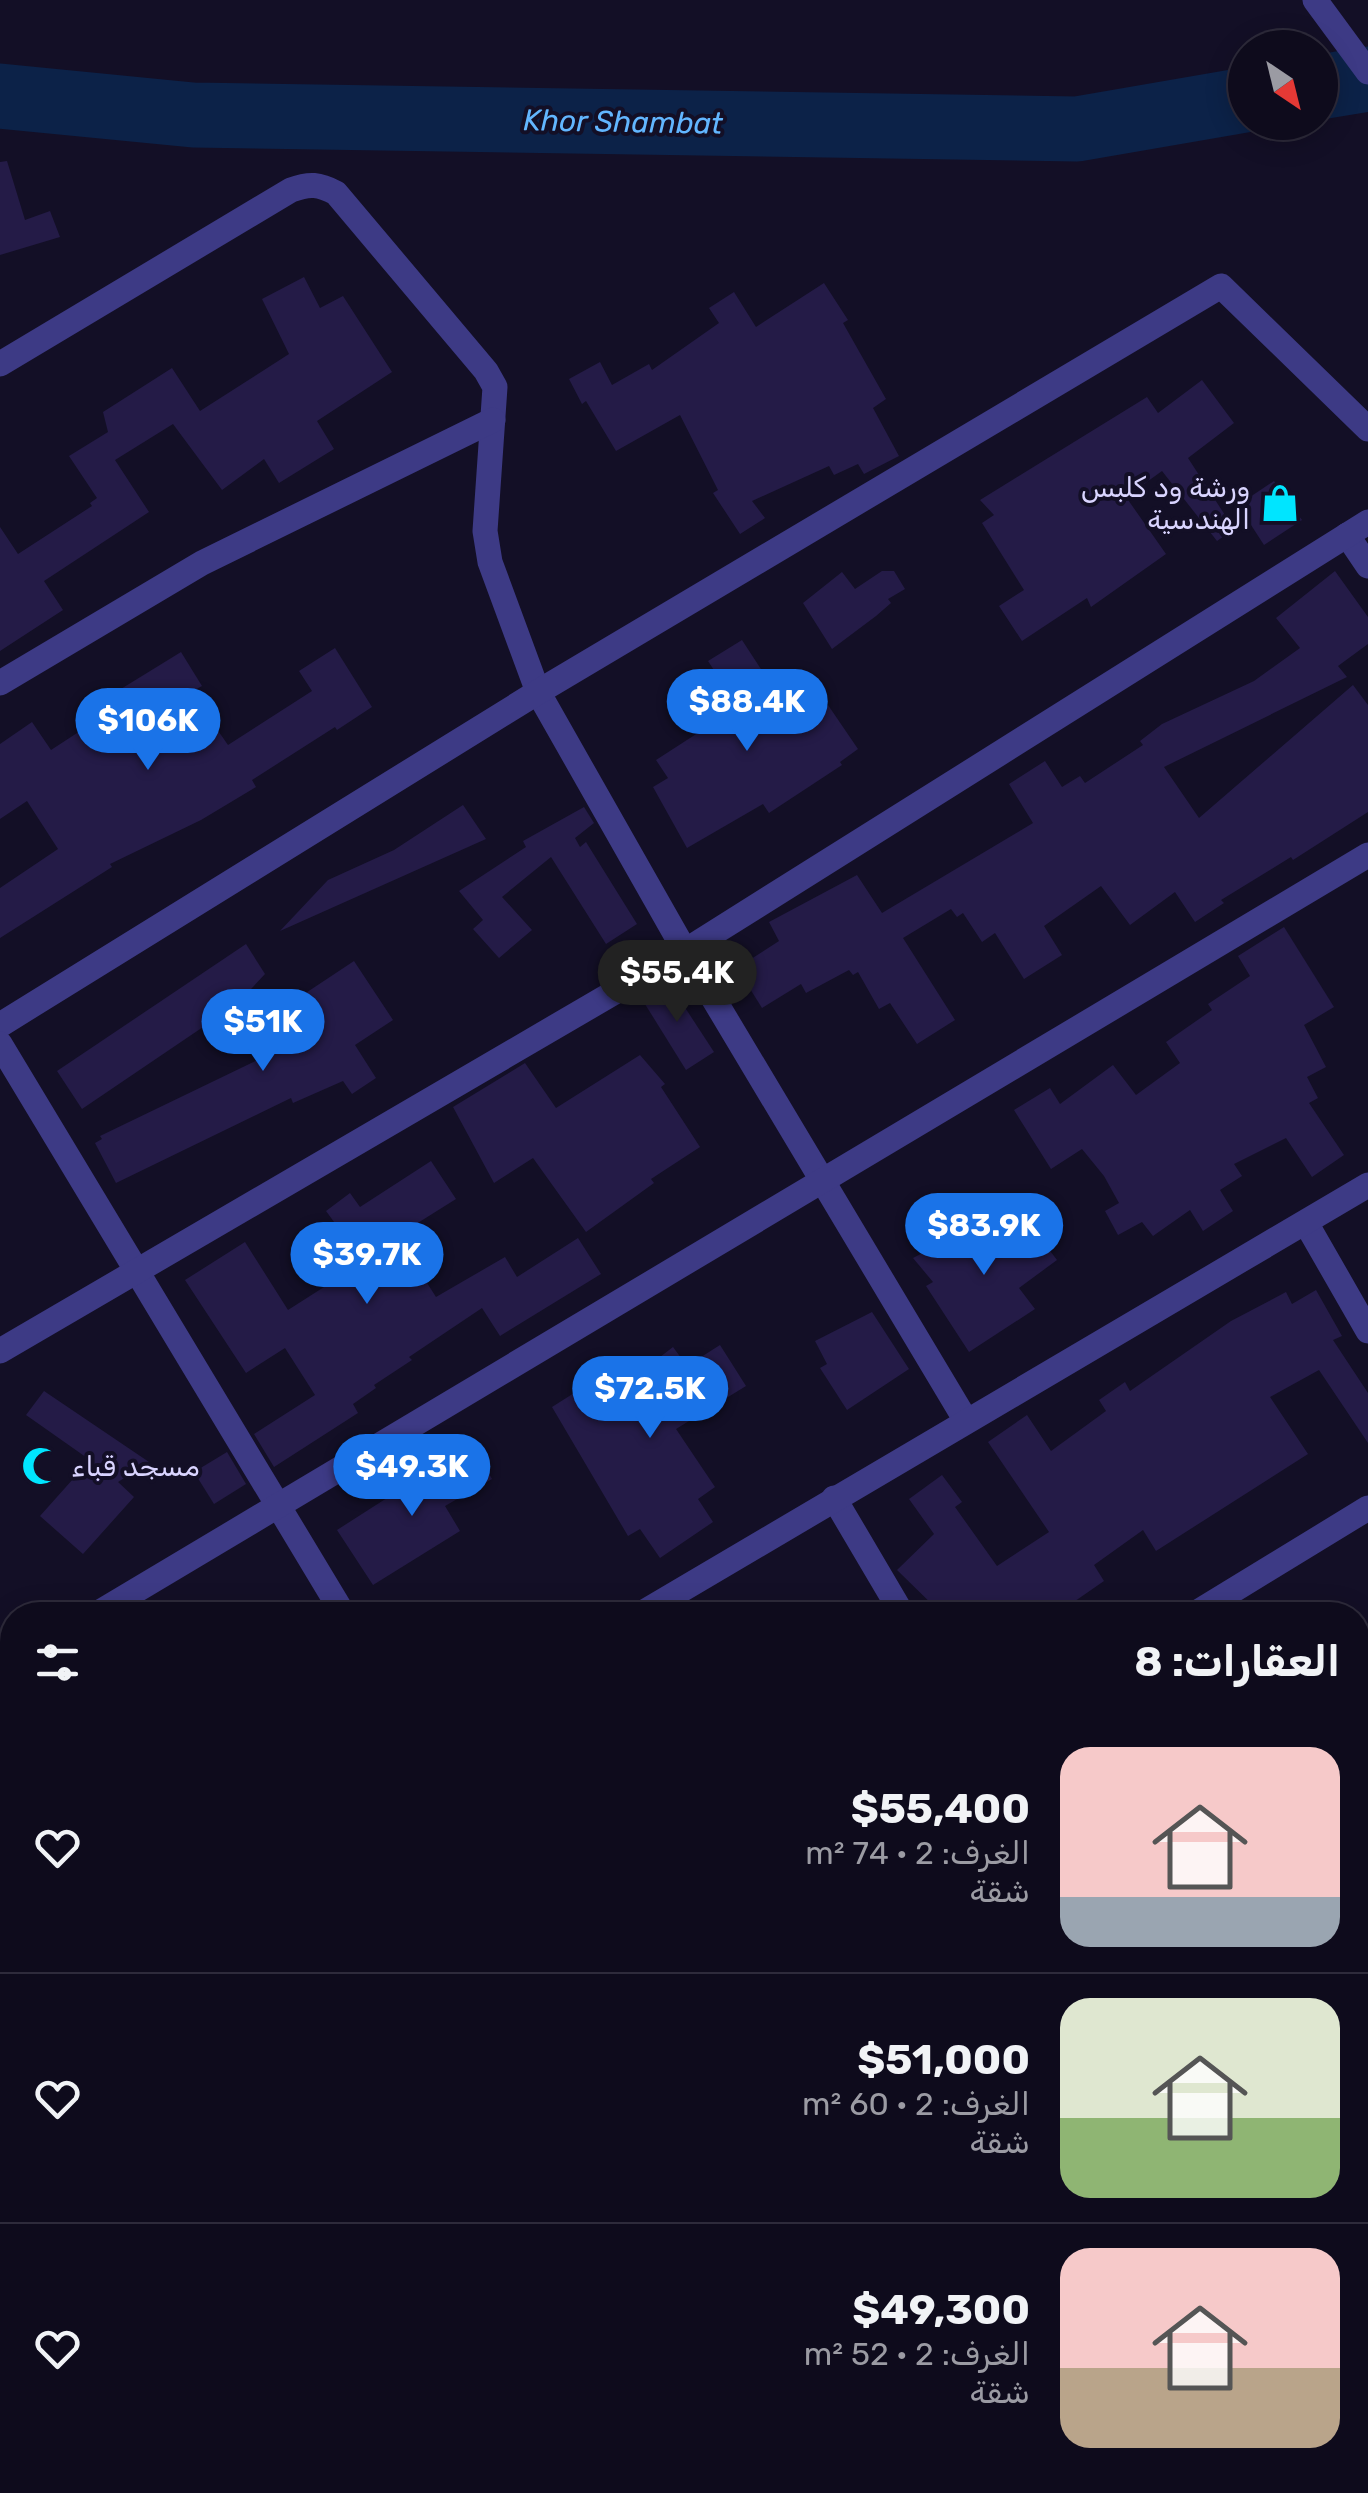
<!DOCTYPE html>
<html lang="ar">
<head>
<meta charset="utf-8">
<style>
	:root { --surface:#0e0b1c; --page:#1c1929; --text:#f1f3f6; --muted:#9b9ba3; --line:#2e2b3b; --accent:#1a73e8 }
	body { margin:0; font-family:Rubik,"Noto Naskh Arabic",sans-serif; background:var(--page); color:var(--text); direction:rtl; height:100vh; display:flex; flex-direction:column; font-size:38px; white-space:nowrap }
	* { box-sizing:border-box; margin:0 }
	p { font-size:32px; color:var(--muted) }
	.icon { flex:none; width:55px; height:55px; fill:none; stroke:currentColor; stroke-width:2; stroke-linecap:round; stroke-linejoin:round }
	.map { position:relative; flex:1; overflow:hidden; direction:ltr }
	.sheet { position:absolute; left:0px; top:1602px; width:1370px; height:892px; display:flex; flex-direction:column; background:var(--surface); border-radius:40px 40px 0 0; box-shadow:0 5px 25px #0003,0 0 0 2px var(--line); direction:rtl }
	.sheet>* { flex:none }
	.needle { width:65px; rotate:145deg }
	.tools { position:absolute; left:1228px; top:30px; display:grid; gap:20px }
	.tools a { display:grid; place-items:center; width:110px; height:110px; border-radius:50%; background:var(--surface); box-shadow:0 5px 25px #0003,0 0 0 2px var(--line); font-size:50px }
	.price { position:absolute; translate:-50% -85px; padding:0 22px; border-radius:35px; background:var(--accent); color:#fff; font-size:32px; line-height:65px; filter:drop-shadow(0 2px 5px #0008) }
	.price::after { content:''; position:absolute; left:50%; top:60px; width:30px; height:22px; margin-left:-15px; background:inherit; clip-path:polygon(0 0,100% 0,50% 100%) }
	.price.active { background:#222; color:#fff }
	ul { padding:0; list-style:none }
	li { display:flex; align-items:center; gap:30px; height:250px; padding:0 30px }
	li+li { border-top:2px solid var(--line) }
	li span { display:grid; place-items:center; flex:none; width:280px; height:200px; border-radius:30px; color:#555 }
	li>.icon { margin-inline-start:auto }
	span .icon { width:120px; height:120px; fill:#fffc; stroke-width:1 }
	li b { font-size:42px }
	h2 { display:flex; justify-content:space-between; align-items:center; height:120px; padding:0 30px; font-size:42px }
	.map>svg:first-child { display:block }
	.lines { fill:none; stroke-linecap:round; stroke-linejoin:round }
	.river { stroke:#0c2248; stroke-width:65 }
	.building { fill:#241b47 }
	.minor { stroke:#3d3a85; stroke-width:25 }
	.tertiary { stroke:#3d3a85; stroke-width:25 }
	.labels { text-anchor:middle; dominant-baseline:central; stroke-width:8; stroke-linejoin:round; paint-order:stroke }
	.poi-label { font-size:28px; fill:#d9d4ff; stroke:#130f26; text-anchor:end }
	.water-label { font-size:30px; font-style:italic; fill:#62b6ff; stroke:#130f26 }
</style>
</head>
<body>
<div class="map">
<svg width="1368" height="2493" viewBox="0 0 1368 2493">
	<rect width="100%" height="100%" fill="#130f26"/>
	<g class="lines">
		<g class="river">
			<path d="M1320 87 1368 79"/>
			<path d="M0 96 193 115 1077 129 1245 100"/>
		</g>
	</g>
	<g class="building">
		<path d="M7 161 25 220 50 211 60 237 0 255V162Z"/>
		<path d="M304 277 320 308 343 296 392 372 317 421 334 449 279 483 264 459 222 490 173 424 115 460 149 512 44 581 63 610 0 651V527L18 554 92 506 90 503 97 498 69 456 108 432 103 412 172 368 200 411 289 354 262 299Z"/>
		<path d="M824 283 848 320 843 323 886 399 873 408 899 456 864 474 858 464 834 475 829 466 752 501 765 518 740 534 713 493 718 490 680 415 616 451 586 401 582 404 569 379 600 362 612 385 649 364 652 370 719 323 709 308 734 292 756 327Z"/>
		<path d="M1202 380 1234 423 1188 458 1234 529 1217 541 1162 471 1126 497 1166 554 1091 607 1087 598 1022 641 999 606 1024 590 982 523 994 515 980 500 1147 397 1158 413Z"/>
		<path d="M1274 481 1302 520 1264 545 1238 505Z"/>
		<path d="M882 571H894L905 589 888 599 891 603 876 616 832 649 803 603 842 572 855 589Z"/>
		<path d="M1335 571 1368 617V644L1338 666 1347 677 1164 767 1199 818 1353 685 1368 705V812L1293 860 1291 857 1221 900 1224 903 1195 922 1175 892 1130 925 1101 886 1044 926 1062 955 1024 979 995 933 982 942 963 913 957 917 951 909 903 938 955 1020 917 1044 890 1003 879 1009 858 972 853 975 849 970 806 993 801 984 762 1008 737 968 779 941 769 922 857 875 882 913 1033 823 1009 784 1045 761 1062 787 1080 776 1085 783 1143 745 1140 741 1162 724 1254 681 1300 648 1276 618Z"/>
		<path d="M742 640 798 726 828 705 858 749 840 762 842 765 769 813 763 804 687 848 653 787 668 778 656 760 738 707 708 661Z"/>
		<path d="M335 648 372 707 337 730 335 727 252 780 256 787 201 820 110 864 112 867 0 938V888L58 849 27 801 0 819V744L32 722 51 750 123 703 116 692 181 652 202 686 191 692 228 745 312 691 299 671Z"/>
		<path d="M463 805 486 839 280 931 328 880 394 850Z"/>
		<path d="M584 807 594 823 575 838 580 847 586 842 637 924 606 944 551 857 502 897 532 930 499 958 473 929 483 920 459 891 526 847 523 841Z"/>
		<path d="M1284 927 1334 1007 1304 1025 1326 1067 1307 1077 1318 1098 1309 1103 1344 1155 1312 1177 1286 1138 1234 1164 1242 1176 1220 1190 1233 1211 1203 1231 1190 1210 1153 1236 1142 1222 1118 1235 1105 1211 1119 1203 1104 1176 1082 1149 1051 1169 1014 1110 1050 1088 1060 1104 1113 1065 1136 1095 1180 1063 1166 1042 1212 1010 1208 1004 1250 976 1238 956Z"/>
		<path d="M246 944 265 974 237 1004 82 1109 57 1071Z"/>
		<path d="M354 961 393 1020 355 1045 376 1078 352 1094 343 1081 293 1103 291 1098 116 1183 95 1143 102 1139 100 1136 274 1052 259 1024Z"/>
		<path d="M667 980 714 1052 686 1070 640 996Z"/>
		<path d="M640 1055 665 1084 661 1087 700 1147 651 1179 654 1183 586 1232 533 1158 494 1183 453 1107 525 1063 556 1108Z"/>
		<path d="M431 1161 456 1199 397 1236 436 1297 505 1257 517 1277 578 1238 601 1274 500 1336 482 1308 409 1357 412 1360 374 1385 376 1388 353 1404 358 1413 274 1467 254 1434 315 1395 285 1348 246 1373 185 1280 245 1242 288 1310 335 1280 321 1258 348 1241 326 1211 350 1193 360 1207Z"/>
		<path d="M1000 1212 1020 1248 1038 1235 1057 1260 1019 1288 1035 1309 969 1352 926 1286 933 1282 913 1258Z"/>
		<path d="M1316 1290 1342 1336 1333 1340 1368 1393V1443L1319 1370 1270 1397 1308 1454 1156 1551 1143 1530 1094 1565 1104 1581 1055 1615H943L897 1570 934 1534 909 1499 942 1475 962 1502 955 1507 997 1566 1049 1532 988 1442 1027 1415 1051 1451 1106 1411 1099 1400 1125 1382 1130 1391 1231 1321 1286 1292 1292 1304Z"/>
		<path d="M872 1312 909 1369 847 1410 820 1368 827 1364 815 1341Z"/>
		<path d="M720 1345 746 1386 676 1429 715 1487 698 1499 713 1522 660 1558 640 1529 628 1536 552 1407 631 1357 638 1374 673 1347 687 1366Z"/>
		<path d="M44 1391 149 1462 118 1482 134 1497 83 1554 40 1516 90 1460 26 1415Z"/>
		<path d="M476 1450 492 1479 445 1506 460 1531 373 1585 337 1530 401 1489 428 1474 430 1477Z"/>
		<path d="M227 1452 246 1484 214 1504 194 1472Z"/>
	</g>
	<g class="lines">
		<g class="minor">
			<path d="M0 364 291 190C310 183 319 184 336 193L486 371 495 387 485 531 490 562 538 692 685 951 965 1419"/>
			<path d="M1347 535 1368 566"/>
			<path d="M0 683 202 563 493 420"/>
			<path d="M0 1025 538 692 1221 286 1368 429"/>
			<path d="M0 1044 344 1615"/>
			<path d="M1306 1223 1368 1331"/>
			<path d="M0 1351 685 951 1368 522"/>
			<path d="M834 1498 903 1615"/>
			<path d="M95 1615 1368 855"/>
			<path d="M639 1615 1368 1185"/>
			<path d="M1193 1615 1368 1508"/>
			<path d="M0 1671 12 1664"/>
			<path d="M1358 1846 1368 1840"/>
			<path d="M0 2000 12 1993"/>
			<path d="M1358 2214 1368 2208"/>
			<path d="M0 2324 12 2316"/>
			<path d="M1358 2379 1368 2396"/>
			<path d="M0 2453 12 2474"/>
			<path d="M687 2482 694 2493"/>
			<path d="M1000 2482 1006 2493"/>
			<path d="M280 2493 298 2482"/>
			<path d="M890 2493 908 2482"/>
		</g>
		<path class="tertiary" d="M1315 0 1368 72"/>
	</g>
	<defs>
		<g id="shop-bare" transform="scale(3)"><path d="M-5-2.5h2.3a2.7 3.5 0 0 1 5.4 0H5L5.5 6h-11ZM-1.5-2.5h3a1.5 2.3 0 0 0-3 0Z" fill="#00e5ff" stroke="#130f26" stroke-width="2.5" paint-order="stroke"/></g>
		<g id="mosque-bare" transform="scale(3)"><path d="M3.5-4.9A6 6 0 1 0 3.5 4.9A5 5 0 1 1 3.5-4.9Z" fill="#00e5ff" stroke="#130f26" stroke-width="2.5" paint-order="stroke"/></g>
	</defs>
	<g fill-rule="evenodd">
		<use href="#shop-bare" x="1280" y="503"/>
		<use href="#mosque-bare" x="41" y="1466"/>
	</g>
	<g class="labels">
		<g class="poi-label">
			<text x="1250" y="487">ورشة ود كلبس<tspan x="1250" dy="32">الهندسية</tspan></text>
			<text x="71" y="1466" text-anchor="start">مسجد قباء</text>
		</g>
		<g class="water-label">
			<text transform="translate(623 122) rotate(1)">Khor Shambat</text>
		</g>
	</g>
</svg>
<div class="tools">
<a><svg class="needle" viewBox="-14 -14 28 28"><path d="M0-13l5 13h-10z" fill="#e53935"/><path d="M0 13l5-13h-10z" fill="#9b9ba3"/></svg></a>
</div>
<b class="price" style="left:747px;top:754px">$88.4K</b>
<b class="price" style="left:148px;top:773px">$106K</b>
<b class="price active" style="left:677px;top:1025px">$55.4K</b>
<b class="price" style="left:263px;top:1074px">$51K</b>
<b class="price" style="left:984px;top:1278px">$83.9K</b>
<b class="price" style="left:367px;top:1307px">$39.7K</b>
<b class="price" style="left:650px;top:1441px">$72.5K</b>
<b class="price" style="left:412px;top:1519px">$49.3K</b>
<section class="sheet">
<h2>العقارات: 8<svg class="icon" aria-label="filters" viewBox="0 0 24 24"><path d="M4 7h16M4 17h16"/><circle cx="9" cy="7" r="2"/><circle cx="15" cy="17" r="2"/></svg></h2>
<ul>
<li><span style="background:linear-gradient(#f6c9c9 75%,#9aa5b1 0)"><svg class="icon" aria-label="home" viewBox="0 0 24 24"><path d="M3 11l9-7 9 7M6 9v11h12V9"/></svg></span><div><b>$55,400</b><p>الغرف: 2 · 74 m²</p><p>شقة</p></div><svg class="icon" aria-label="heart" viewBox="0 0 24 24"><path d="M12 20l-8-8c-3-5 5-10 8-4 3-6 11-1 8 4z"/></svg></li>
<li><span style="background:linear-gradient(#dfe7d0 60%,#8fb573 0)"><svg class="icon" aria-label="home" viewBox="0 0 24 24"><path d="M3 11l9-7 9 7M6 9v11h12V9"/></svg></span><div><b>$51,000</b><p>الغرف: 2 · 60 m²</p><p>شقة</p></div><svg class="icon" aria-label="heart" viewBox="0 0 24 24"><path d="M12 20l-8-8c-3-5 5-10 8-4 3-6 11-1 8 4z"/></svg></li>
<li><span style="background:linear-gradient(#f6c9c9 60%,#b9a48a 0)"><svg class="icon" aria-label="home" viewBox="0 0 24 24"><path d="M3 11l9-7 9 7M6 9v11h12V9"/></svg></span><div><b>$49,300</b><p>الغرف: 2 · 52 m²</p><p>شقة</p></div><svg class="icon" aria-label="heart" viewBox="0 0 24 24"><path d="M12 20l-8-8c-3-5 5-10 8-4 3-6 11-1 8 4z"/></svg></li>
</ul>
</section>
</div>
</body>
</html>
